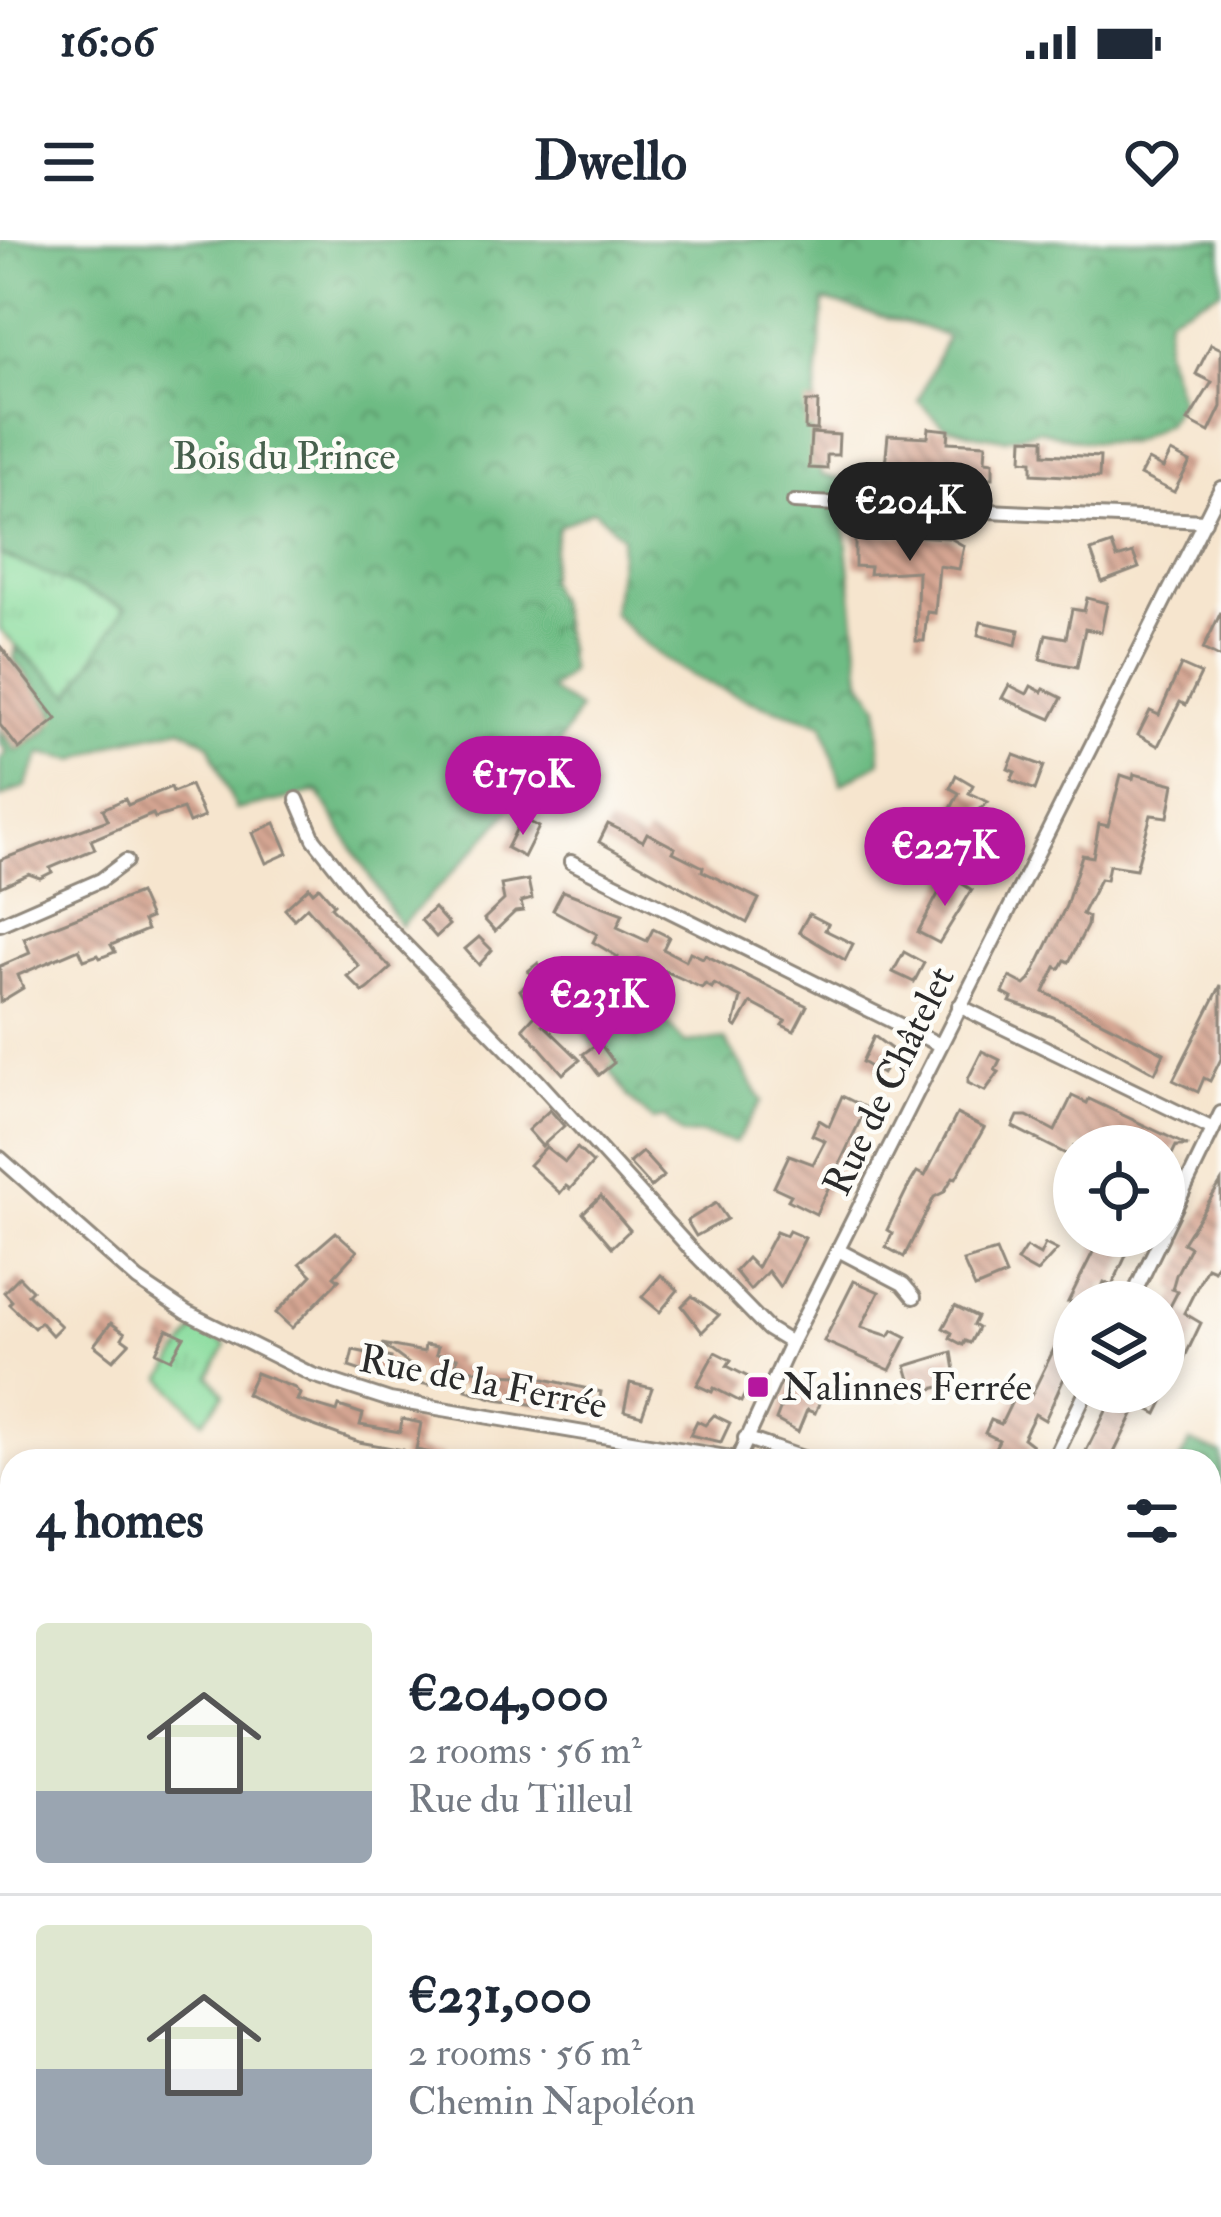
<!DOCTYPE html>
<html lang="en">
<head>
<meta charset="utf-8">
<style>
	:root { --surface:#fff; --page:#f2f2f3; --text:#1f2937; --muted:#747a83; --line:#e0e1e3; --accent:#b5179e }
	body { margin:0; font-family:"IM FELL Double Pica",serif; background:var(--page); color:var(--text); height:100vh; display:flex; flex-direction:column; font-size:45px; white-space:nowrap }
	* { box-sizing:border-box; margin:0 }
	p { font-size:39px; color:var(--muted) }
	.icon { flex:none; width:66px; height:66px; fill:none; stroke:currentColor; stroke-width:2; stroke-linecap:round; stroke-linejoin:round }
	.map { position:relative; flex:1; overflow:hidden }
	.sheet { position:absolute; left:0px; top:1209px; width:1221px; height:768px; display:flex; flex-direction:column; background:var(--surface); border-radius:36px 36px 0 0; box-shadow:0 6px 18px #0003 }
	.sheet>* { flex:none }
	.fabs { position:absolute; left:1053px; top:885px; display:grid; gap:24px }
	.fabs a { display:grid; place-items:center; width:132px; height:132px; border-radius:50%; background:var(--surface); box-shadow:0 6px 18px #0003; font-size:60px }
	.price { position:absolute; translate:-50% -102px; padding:0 27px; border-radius:42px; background:var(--accent); color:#fff; font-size:39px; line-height:78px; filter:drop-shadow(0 3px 6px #0008) }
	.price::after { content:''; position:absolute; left:50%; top:72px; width:36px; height:27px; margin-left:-18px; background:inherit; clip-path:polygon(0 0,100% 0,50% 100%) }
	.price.selected { background:#222; color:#fff }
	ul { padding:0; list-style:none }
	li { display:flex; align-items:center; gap:36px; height:300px; padding:0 36px }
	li+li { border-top:3px solid var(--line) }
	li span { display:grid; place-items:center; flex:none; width:336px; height:240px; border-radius:12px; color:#555 }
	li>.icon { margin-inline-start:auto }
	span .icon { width:144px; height:144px; fill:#fffc; stroke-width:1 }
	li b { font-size:51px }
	h2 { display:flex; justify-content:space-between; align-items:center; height:144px; padding:0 36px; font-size:51px }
	.status { display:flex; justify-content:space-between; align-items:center; height:84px; padding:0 60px; background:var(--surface); direction:ltr }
	.status svg { height:33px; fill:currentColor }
	header { display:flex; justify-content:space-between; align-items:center; height:156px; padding:0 36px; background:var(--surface); font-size:54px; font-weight:800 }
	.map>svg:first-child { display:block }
	.grass { fill:url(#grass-tufts); stroke:#5a8464; stroke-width:3 }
	.forest { fill:url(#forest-crowns); stroke:#4c7458; stroke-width:3 }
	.building { fill:url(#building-back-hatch) }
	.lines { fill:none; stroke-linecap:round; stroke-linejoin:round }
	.minor-casing { stroke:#90887c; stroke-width:18 }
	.minor { stroke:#fff; stroke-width:12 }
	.poi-dot { fill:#b5179e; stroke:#fdfcf7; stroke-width:4.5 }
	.labels { text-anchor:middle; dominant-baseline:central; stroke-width:9; stroke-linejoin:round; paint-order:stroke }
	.park-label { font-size:39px; fill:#47604d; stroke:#fdfcf7 }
	.street-label { font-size:39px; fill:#2b2b2b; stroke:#fdfcf7 }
	.poi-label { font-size:39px; fill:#2b2b2b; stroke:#fdfcf7; text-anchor:start }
</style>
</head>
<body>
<div class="status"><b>16:06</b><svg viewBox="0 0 49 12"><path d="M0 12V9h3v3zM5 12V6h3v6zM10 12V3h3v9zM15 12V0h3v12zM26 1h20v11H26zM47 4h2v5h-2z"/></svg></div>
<header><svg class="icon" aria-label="menu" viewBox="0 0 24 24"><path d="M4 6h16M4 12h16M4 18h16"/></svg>Dwello<svg class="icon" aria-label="heart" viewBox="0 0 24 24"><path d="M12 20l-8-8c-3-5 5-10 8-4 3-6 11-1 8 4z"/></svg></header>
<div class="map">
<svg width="1221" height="1977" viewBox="0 0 1221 1977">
	<defs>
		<pattern id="grass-tufts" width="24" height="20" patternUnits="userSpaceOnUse" patternTransform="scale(3)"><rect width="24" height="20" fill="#89dc9d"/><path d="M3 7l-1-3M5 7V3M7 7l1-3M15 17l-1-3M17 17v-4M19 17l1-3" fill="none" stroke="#76bd87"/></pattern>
		<pattern id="forest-crowns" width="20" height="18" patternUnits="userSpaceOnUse" patternTransform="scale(3)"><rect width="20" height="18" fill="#6ebc84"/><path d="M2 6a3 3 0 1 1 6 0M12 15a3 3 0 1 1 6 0" fill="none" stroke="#5b996c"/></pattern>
		<pattern id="building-back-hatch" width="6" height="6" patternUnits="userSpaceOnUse" patternTransform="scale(3)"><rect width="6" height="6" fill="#d5a693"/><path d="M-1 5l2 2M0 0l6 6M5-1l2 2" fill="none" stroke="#ad8778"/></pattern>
	</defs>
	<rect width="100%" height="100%" fill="#fdfcf7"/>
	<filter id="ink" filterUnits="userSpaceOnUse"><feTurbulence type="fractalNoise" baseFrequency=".00833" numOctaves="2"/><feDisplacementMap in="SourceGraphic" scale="24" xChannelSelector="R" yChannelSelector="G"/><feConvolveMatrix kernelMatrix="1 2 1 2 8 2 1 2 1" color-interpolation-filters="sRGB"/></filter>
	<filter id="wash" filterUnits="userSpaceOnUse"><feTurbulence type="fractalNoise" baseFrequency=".004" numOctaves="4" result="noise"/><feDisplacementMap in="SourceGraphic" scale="48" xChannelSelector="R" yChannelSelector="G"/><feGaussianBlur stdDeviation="2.7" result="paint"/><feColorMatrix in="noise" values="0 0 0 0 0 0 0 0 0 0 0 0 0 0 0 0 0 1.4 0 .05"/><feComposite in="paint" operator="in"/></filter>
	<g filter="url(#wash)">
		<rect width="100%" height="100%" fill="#f6e5ce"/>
		<g class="grass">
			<path d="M0 314 126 367 71 456 0 390Z"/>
			<path d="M196 1088 226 1105 210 1136 224 1155 203 1181 163 1138Z"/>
			<path d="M1221 1305V1517L1209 1515V1322Z"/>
			<path d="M12 1771V1953L0 1962V1782Z"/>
			<path d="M439 1965H546L544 1977H439Z"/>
		</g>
		<g class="forest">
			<path d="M0 0H1221V50L1168 76 1165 110 1180 159 1167 183 1128 203 1082 201 1039 190 1005 199 974 194 944 186 918 161 947 97 925 88 824 61 811 208 822 235 911 254 843 269 861 439 879 465 880 522 841 544 823 483C741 459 672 439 613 373L622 296 594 270 558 287 548 340 558 367 570 431 550 450 579 469C536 552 466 620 400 686L318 552 236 570 209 504 182 488 121 501 76 520 41 513 26 546 0 558V520L7 512 0 503V490L16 511 48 490 55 472 14 419 16 408 71 455 125 368 0 314Z"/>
			<path d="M621 723 670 746 665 781 685 803 725 799 762 861 735 903 702 894 683 895 664 878 652 880 628 857 571 771 581 747Z"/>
			<path d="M1190 1202 1221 1214V1305L1209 1322V1221H1179Z"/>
		</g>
		<g id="blocks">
			<g class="building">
				<path d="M1211 104 1221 109V167L1209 192 1188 181 1212 142 1196 134Z"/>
				<path d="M806 162H818L817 190 805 189Z"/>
				<path d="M929 188 949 190 948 202 986 204 985 221 993 222V238H926L927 229 885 226 888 195 928 197Z"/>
				<path d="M811 193 839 195 838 215H827V229L809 228Z"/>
				<path d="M1023 198 1044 199V214L1100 217 1099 238 1032 234V221L1022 220Z"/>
				<path d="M1171 212 1190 222 1174 252 1140 235 1148 220 1163 228Z"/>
				<path d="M855 293 950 298 964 306 959 329 939 326 935 373 927 372 924 401H916L918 331 869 334 870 327 855 326Z"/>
				<path d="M1112 304 1117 318 1133 313 1139 328 1102 342 1091 311Z"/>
				<path d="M1087 358 1107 363 1101 392 1085 389 1077 427 1040 419 1046 394 1066 398 1072 369 1084 371Z"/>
				<path d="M1221 372V418L1203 409Z"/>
				<path d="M981 382 1019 390 1016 405 978 395Z"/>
				<path d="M0 406 57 479 19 509 0 485Z"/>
				<path d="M1181 425 1201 434 1186 465 1180 462 1158 506 1138 495 1150 471 1159 475Z"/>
				<path d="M1009 445 1027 454 1031 446 1042 452 1044 449 1062 458 1051 479 1002 458Z"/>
				<path d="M1014 515 1044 526 1035 550 1011 540 1015 532 1008 529Z"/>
				<path d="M570 532 599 547 589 566 560 551Z"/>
				<path d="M1134 534 1174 544 1168 577 1151 575 1136 629 1109 625 1106 640 1100 639 1082 674 1088 677 1087 686 1069 722 1065 720 1060 729 1056 727 1044 752 1164 813 1155 833 1053 777 1010 762 1012 758 1003 753 1010 737 1025 745 1030 740 1066 666 1082 615 1093 617 1099 584 1108 586 1121 535 1133 539Z"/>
				<path d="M956 535 973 545 969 553 988 562 978 571 961 605 938 593 959 553 950 548Z"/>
				<path d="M190 545 204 577 189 583 183 569 155 578 153 574 91 600 95 609 50 628 52 632 40 638 29 634 0 647V620L108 580 103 569 125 559 128 565 171 547 173 552Z"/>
				<path d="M522 578 539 587 524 617 507 608Z"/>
				<path d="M275 583 288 613 266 623 253 593Z"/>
				<path d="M608 584 643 601 647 593 675 608 673 612 703 627 702 631 759 659 747 683 599 602Z"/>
				<path d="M948 635 972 650 939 703 918 692Z"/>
				<path d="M528 640 532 659 521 662 523 671 515 672 495 691 484 679 504 660 501 645Z"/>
				<path d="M309 647 313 652 319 647 334 664 331 667 391 728 368 749 363 752 347 736 359 726 307 667 294 679 285 669Z"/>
				<path d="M563 651 623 674 617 687 647 701 653 689 669 697 663 709 686 721 690 712 703 718 705 715 807 766 794 791 782 785 785 781 751 763 737 787 734 785 741 758 714 744 712 748 705 744 702 748 639 719 625 745 609 736 618 717 593 702 597 694 553 670Z"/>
				<path d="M139 653 150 678 143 681 147 690 111 705 115 712 100 718 98 715 84 720 79 709 18 735 23 748 0 762V726L30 713 24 698Z"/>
				<path d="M434 668 449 685 436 697 421 680Z"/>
				<path d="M809 674 828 684 825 690 853 704 845 720 799 692Z"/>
				<path d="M479 697 492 710 479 725 465 709Z"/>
				<path d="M904 712 924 723 914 742 893 732Z"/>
				<path d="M538 723 569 761 543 784 580 820 563 834 523 788 535 775 520 750 535 738 528 731Z"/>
				<path d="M1221 745V819L1210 841 1204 838 1198 852 1173 840Z"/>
				<path d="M874 796 894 811 882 834 862 822Z"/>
				<path d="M599 802 614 823 599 835 583 814Z"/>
				<path d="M982 811 1000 820 995 830 999 832 985 851 968 843V839Z"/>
				<path d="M842 856 866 868 816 974 788 960 791 955 774 947 789 915 813 924 825 901 812 895 819 880 829 886Z"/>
				<path d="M1072 856 1087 863 1089 859 1188 906H1176L1164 931V906H1074V918L1013 887 1018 876H1027L1055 891Z"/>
				<path d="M550 870 564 886 542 906 528 890Z"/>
				<path d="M957 874 984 888 956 938 953 937 944 952 934 957 904 1017 886 1007 892 993 887 990 909 945 917 932 925 936Z"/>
				<path d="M546 907 565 922 577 908 593 923 570 949 566 946 560 953 529 925Z"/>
				<path d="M642 912 664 936 651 947 629 923Z"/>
				<path d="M1221 942V1016L1214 1030 1207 1027 1184 1073 1201 1083 1180 1127 1157 1174 1138 1164 1110 1221H1086L1090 1213 1086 1211 1115 1153 1112 1152H1164V1078L1178 1051 1172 1049 1176 1035 1190 1007 1183 1003Z"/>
				<path d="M601 956 630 990 612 1007 583 973Z"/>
				<path d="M716 963 727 979 696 996 687 981Z"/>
				<path d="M789 991 805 998 780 1047 768 1031 750 1050 735 1031 747 1018 757 1028 776 992 786 996Z"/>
				<path d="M336 992 357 1011 334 1036 339 1040 292 1088 276 1073 312 1035 300 1023Z"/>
				<path d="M1101 996H1135L1112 1046 1104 1042 1096 1062H1068Z"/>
				<path d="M1045 1004 1057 1010 1037 1032 1017 1021 1026 1007 1040 1015Z"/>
				<path d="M996 1011 1006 1035 975 1048 963 1021Z"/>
				<path d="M661 1035 678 1050 660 1072 642 1057Z"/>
				<path d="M19 1037 32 1050 28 1054 61 1086 52 1095 40 1082 34 1088 9 1064 12 1061 4 1052Z"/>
				<path d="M854 1041 879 1052 861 1087 889 1096 893 1090 907 1097 890 1130 824 1101Z"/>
				<path d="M692 1056 719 1075 702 1092 682 1066Z"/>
				<path d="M955 1066 977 1077 973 1085 978 1088 970 1103 965 1101 963 1105 950 1098 952 1093 943 1088Z"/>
				<path d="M1074 1068V1116L1045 1180 1035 1174 1023 1198 1032 1205 1026 1217 1017 1213 1013 1221H1006L992 1214 999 1200 985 1193 991 1180 1001 1184 1017 1151 1031 1156Z"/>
				<path d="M111 1083 125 1093 122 1098 129 1103 113 1120 94 1105Z"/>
				<path d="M167 1089 184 1097 171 1119 156 1112Z"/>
				<path d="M382 1104 424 1112 425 1105 438 1107 436 1114 457 1118 456 1125 488 1134 527 1135 601 1152 597 1174 496 1159 466 1150 467 1147 430 1140 429 1145 420 1143 421 1133Z"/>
				<path d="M353 1110 391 1118 386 1139 349 1127Z"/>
				<path d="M715 1112 731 1120 727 1126 752 1139 741 1162 714 1148 712 1152 697 1145Z"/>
				<path d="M952 1112 957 1143 914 1153 906 1126Z"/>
				<path d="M256 1133 295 1148 300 1154 297 1160 337 1172 339 1166 363 1174 360 1185 400 1192 402 1179 421 1183 416 1210 442 1215 441 1221H401L403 1210 359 1202 292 1178 246 1154Z"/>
				<path d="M791 1141 815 1150 812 1158 820 1161 815 1173 807 1170 798 1192 776 1180Z"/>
				<path d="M630 1143 652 1148 642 1176 624 1171Z"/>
				<path d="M714 1175 730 1183 721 1202 690 1195 697 1181 705 1185Z"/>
			</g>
		</g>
	</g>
	<g filter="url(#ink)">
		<use href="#blocks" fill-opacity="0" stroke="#90887c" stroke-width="3"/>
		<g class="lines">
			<g class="minor-casing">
				<g id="minor">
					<path d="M794 262 1205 281"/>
					<path d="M297 559 314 599 365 664 538 841 695 1014 768 1089 791 1103"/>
					<path d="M571 622 940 805"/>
					<path d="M0 684 101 640 126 621"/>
					<path d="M959 766 1213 889"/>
					<path d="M0 918 138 1040 186 1072 313 1135 390 1160 738 1219"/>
					<path d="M1164 991 1221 873"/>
					<path d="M838 1010 903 1044 914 1057"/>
					<path d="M1130 1062 1162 996"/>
					<path d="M745 1198 811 1221"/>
					<path d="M737 1221 791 1103 1221 248"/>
					<path d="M1053 1221 1086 1152"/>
					<path d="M1209 1529 1221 1531"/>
					<path d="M626 1977V1965"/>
				</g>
			</g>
			<use href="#minor" class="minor"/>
		</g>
	</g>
	<rect class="poi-dot" x="746" y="1135" width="24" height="24" rx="6"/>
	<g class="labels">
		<g class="park-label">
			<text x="284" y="216">Bois du Prince</text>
		</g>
		<g class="street-label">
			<text transform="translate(889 841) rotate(-64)">Rue de Châtelet</text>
			<text transform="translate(483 1142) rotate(11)">Rue de la Ferrée</text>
		</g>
		<g class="poi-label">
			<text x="782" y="1147">Nalinnes Ferrée</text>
		</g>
	</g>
</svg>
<div class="fabs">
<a><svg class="icon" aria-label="locate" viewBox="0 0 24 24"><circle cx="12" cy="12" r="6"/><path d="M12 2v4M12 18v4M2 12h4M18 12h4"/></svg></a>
<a><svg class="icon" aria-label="layers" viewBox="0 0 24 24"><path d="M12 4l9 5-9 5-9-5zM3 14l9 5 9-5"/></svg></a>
</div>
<b class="price selected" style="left:910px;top:324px">€204K</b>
<b class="price" style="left:523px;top:598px">€170K</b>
<b class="price" style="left:945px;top:669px">€227K</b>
<b class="price" style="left:599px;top:818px">€231K</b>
<section class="sheet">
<h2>4 homes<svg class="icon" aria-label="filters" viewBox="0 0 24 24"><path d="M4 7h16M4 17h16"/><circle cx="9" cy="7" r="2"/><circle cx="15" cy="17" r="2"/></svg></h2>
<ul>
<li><span style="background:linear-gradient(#dfe7d0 70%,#9aa5b1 0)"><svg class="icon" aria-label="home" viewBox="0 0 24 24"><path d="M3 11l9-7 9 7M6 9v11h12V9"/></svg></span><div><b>€204,000</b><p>2 rooms · 56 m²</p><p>Rue du Tilleul</p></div></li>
<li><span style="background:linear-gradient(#dfe7d0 60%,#9aa5b1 0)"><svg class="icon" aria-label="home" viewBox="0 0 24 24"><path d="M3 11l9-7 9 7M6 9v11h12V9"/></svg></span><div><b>€231,000</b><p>2 rooms · 56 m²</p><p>Chemin Napoléon</p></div></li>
</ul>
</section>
</div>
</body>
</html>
